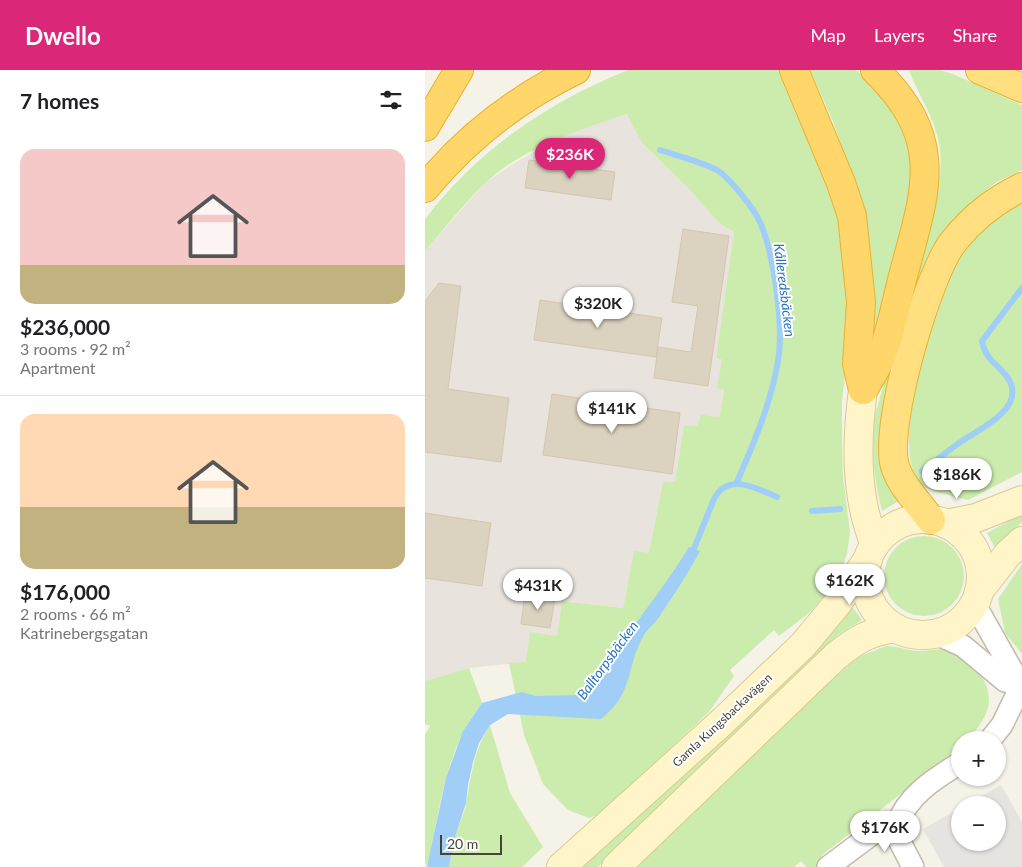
<!DOCTYPE html>
<html lang="en">
<head>
<meta charset="utf-8">
<style>
	:root { --surface:#fff; --page:#f6f6f6; --text:#202124; --muted:#757577; --line:#e0e0e0; --accent:#db2777 }
	body { margin:0; font-family:Lato,sans-serif; background:var(--page); color:var(--text); height:100vh; display:flex; flex-direction:column; font-size:19px; white-space:nowrap }
	* { box-sizing:border-box; margin:0 }
	p { font-size:16px; color:var(--muted) }
	.icon { flex:none; width:28px; height:28px; fill:none; stroke:currentColor; stroke-width:2; stroke-linecap:round; stroke-linejoin:round }
	.map { position:relative; flex:1; overflow:hidden }
	.side { display:flex; flex-direction:column; background:var(--surface); width:425px }
	.side>* { flex:none }
	.buttons { position:absolute; left:526px; top:661px; display:grid; gap:10px }
	.buttons a { display:grid; place-items:center; width:55px; height:55px; border-radius:50%; background:var(--surface); box-shadow:0 1px 4px #0004; font-size:25px }
	.scale { position:absolute; left:15px; bottom:12px; width:62px; box-sizing:border-box; padding-left:5px; border:2px solid #494336; border-top:0; font-size:14px; line-height:18px; white-space:nowrap; color:#494336; -webkit-text-stroke:4px #fff; paint-order:stroke }
	.price { position:absolute; translate:-50% -42px; padding:0 11px; border-radius:18px; background:#fff; color:#222; font-size:16px; line-height:32px; filter:drop-shadow(0 1px 2px #0008) }
	.price::after { content:''; position:absolute; left:50%; top:30px; width:15px; height:11px; margin-left:-8px; background:inherit; clip-path:polygon(0 0,100% 0,50% 100%) }
	.price.current { background:var(--accent); color:#fff }
	ul { padding:0; list-style:none }
	li { display:grid; align-content:center; gap:10px; height:265px; padding:0 20px }
	li+li { border-top:1px solid var(--line) }
	li span { display:grid; place-items:center; height:155px; border-radius:15px; color:#555 }
	li>.icon { margin-inline-start:auto }
	span .icon { width:90px; height:90px; fill:#fffc; stroke-width:1 }
	li b { font-size:21px }
	h2 { display:flex; justify-content:space-between; align-items:center; height:60px; padding:0 20px; font-size:21px }
	header { display:flex; align-items:center; gap:30px; box-sizing:border-box; height:70px; padding:0 25px; background:var(--accent); color:#fff }
	header strong { font-size:24px }
	nav { display:flex; gap:28px; margin-inline-start:auto; font-size:18px }
	main { display:flex; flex:1; min-height:0 }
	.map>svg:first-child { display:block }
	.industrial { fill:#e8e3dd }
	.green { fill:#ccecae }
	.parking { fill:#e6e4e0 }
	.water { fill:#a0cef6 }
	.lines { fill:none; stroke-linecap:round; stroke-linejoin:round }
	.stream { stroke:#a0cef6; stroke-width:6 }
	.building { fill:#dbd2bf; stroke:#d3c7af }
	.minor-casing { stroke:#c2bbaa; stroke-width:24 }
	.secondary-casing { stroke:#d9ca94; stroke-width:30 }
	.trunk-casing { stroke:#eab02e; stroke-width:30 }
	.motorway-casing { stroke:#eab02e; stroke-width:30 }
	.minor { stroke:#fff; stroke-width:21 }
	.secondary { stroke:#fff5c8; stroke-width:28 }
	.trunk { stroke:#ffdf80; stroke-width:28 }
	.motorway { stroke:#ffd669; stroke-width:28 }
	.labels { text-anchor:middle; dominant-baseline:central; stroke-width:4; stroke-linejoin:round; paint-order:stroke }
	.street-label { font-size:12px; fill:#494336; stroke:#fff }
	.water-label { font-size:14px; font-style:italic; fill:#2675bf; stroke:#fff }
</style>
</head>
<body>
<header>
<strong>Dwello</strong>
<nav><a>Map</a><a>Layers</a><a>Share</a></nav>
</header>
<main>
<section class="side">
<h2>7 homes<svg class="icon" aria-label="filters" viewBox="0 0 24 24"><path d="M4 7h16M4 17h16"/><circle cx="9" cy="7" r="2"/><circle cx="15" cy="17" r="2"/></svg></h2>
<ul>
<li><span style="background:linear-gradient(#f6c9c9 75%,#c2b280 0)"><svg class="icon" aria-label="home" viewBox="0 0 24 24"><path d="M3 11l9-7 9 7M6 9v11h12V9"/></svg></span><div><b>$236,000</b><p>3 rooms · 92 m²</p><p>Apartment</p></div></li>
<li><span style="background:linear-gradient(#ffd9b3 60%,#c2b280 0)"><svg class="icon" aria-label="home" viewBox="0 0 24 24"><path d="M3 11l9-7 9 7M6 9v11h12V9"/></svg></span><div><b>$176,000</b><p>2 rooms · 66 m²</p><p>Katrinebergsgatan</p></div></li>
</ul>
</section>
<div class="map">
<svg width="597" height="797" viewBox="0 0 597 797">
	<rect width="100%" height="100%" fill="#f5f2e8"/>
	<path class="industrial" d="M203 44 217 73 262 117 294 153 309 162 291 288 297 290 299 319 294 347 272 356 259 355 250 412 238 411 224 484 209 482 198 538 137 531 132 566 101 592 44 598 0 611V181L60 113 85 96 120 75 158 58Z"/>
	<g class="green">
		<path d="M203 0H362L404 105 424 198 423 280 417 332V369L418 406 425 462 422 484 415 503 404 521 384 543 354 566 349 560 305 600 309 606 284 642 175 744 164 748 143 740 118 714 99 665 84 593 101 592 105 562 132 566 137 531 198 538 209 481 224 483 238 411 250 412 259 355 272 356 276 345 294 347 299 320 292 318 297 290 291 288 309 162 294 153 262 117 217 73 202 44C156 59 94 80 59 114 38 135 19 159 0 181V149C53 80 123 32 203 0Z"/>
		<path d="M385 0H430L439 5 467 32 487 82 486 122 450 265 443 276 428 110 407 49Z"/>
		<path d="M484 0H515L528 4 597 35V100L570 113 542 137 518 168 469 311 482 430 472 432 457 441C449 408 446 383 449 349 459 313 468 278 479 243 493 195 523 123 514 73 509 46 493 25 484 0Z"/>
		<path d="M597 130V402L543 430C533 427 502 421 496 414 487 404 484 388 484 375 483 331 514 219 537 182 550 159 575 144 597 130Z"/>
		<path d="M597 444V452L571 480 562 463Z"/>
		<circle cx="499" cy="506" r="40"/>
		<path d="M597 494V584L580 563 573 529Z"/>
		<path d="M426 535 437 550 413 565 173 797H156L323 644Z"/>
		<path d="M461 576C473 576 484 581 495 581 504 581 513 578 522 580 541 584 565 609 564 630 564 645 552 659 543 670H535V678L397 785 393 797H381L376 791 369 797H209L372 641 433 587Z"/>
		<path d="M44 598 57 633C51 642 43 652 38 662 19 703 12 746 5 790L0 797V665L5 656 0 654V611Z"/>
		<path d="M65 655 85 723 118 777 97 797H24C26 788 27 779 29 770 32 757 39 746 41 733 47 703 48 682 65 655Z"/>
	</g>
	<path class="parking" d="M576 715 597 752V797H519L498 759 535 738V772H572V735H540Z"/>
	<path class="water" d="M264 477 275 481C263 504 248 526 234 547 230 554 223 558 219 565 200 598 210 622 176 649L83 644 65 655 54 673 48 692 43 715 41 733 29 770 24 797H2L21 708 38 661 57 633 97 622 111 626 154 625C173 608 178 597 193 578 217 544 242 513 264 477Z"/>
	<g class="lines">
		<g class="stream">
			<path d="M235 80C253 86 275 91 292 100 305 108 329 139 335 152 349 184 359 257 353 291 346 333 329 373 312 412"/>
			<path d="M497 401C510 392 523 380 537 371 553 360 596 341 586 314 579 296 561 294 557 271L597 218"/>
			<path d="M387 441 415 439"/>
			<path d="M266 486 289 429C303 402 331 418 352 427"/>
		</g>
	</g>
	<g class="building">
		<path d="M104 90 190 102 186 130 100 118Z"/>
		<path d="M258 159 304 166 283 316 229 308 233 277 266 282 273 236 247 232Z"/>
		<path d="M14 213 36 216 23 319 84 328 76 392 0 382V237L1 230Z"/>
		<path d="M115 230 237 248 231 287 109 270Z"/>
		<path d="M127 324 255 343 247 404 118 385Z"/>
		<path d="M0 443 66 453 57 516 0 508Z"/>
		<path d="M100 524 130 528 125 558 96 554Z"/>
	</g>
	<g class="lines">
		<g class="minor-casing">
			<g id="minor">
				<path d="M549 533 596 616"/>
				<path d="M509 563 538 576 580 611 597 616"/>
				<path d="M565 670 577 655 596 616"/>
				<path d="M472 755 474 770 488 797"/>
				<path d="M403 797 458 756 472 755C482 726 509 709 535 693"/>
			</g>
		</g>
		<g class="secondary-casing">
			<g id="secondary">
				<path d="M438 320C431 372 430 426 450 475"/>
				<circle cx="498" cy="507" r="58"/>
				<path d="M521 454 551 448 597 430"/>
				<path d="M554 521 583 484 597 471"/>
				<path d="M136 797 298 651 378 575 412 534 443 489"/>
				<path d="M191 797 411 586C432 569 444 562 471 558"/>
			</g>
		</g>
		<g class="trunk-casing">
			<g id="trunk">
				<path d="M555 0 597 18"/>
				<path d="M506 450C494 433 476 416 470 396 458 357 503 202 529 171 548 147 570 130 597 117"/>
			</g>
		</g>
		<g class="motorway-casing">
			<g id="motorway">
				<path d="M369 0 416 113 427 146 436 232 432 294 438 320"/>
				<path d="M0 57 34 0"/>
				<path d="M0 118C42 67 91 29 151 0"/>
				<path d="M438 320C444 310 452 298 456 287 466 261 471 233 478 206 501 120 522 70 450 0"/>
			</g>
		</g>
		<use href="#minor" class="minor"/>
		<use href="#secondary" class="secondary"/>
		<use href="#trunk" class="trunk"/>
		<use href="#motorway" class="motorway"/>
	</g>
	<g class="labels">
		<g class="street-label">
			<text transform="translate(297 650) rotate(-43)">Gamla Kungsbackavägen</text>
		</g>
		<g class="water-label">
			<text transform="translate(360 220) rotate(83)">Kålleredsbäcken</text>
			<text transform="translate(182 590) rotate(-54)">Balltorpsbäcken</text>
		</g>
	</g>
</svg>
<div class="buttons">
<a>+</a>
<a>−</a>
</div>
<div class="scale">20 m</div>
<b class="price current" style="left:145px;top:110px">$236K</b>
<b class="price" style="left:173px;top:259px">$320K</b>
<b class="price" style="left:187px;top:364px">$141K</b>
<b class="price" style="left:532px;top:430px">$186K</b>
<b class="price" style="left:425px;top:536px">$162K</b>
<b class="price" style="left:113px;top:541px">$431K</b>
<b class="price" style="left:460px;top:783px">$176K</b>
</div>
</main>
</body>
</html>
